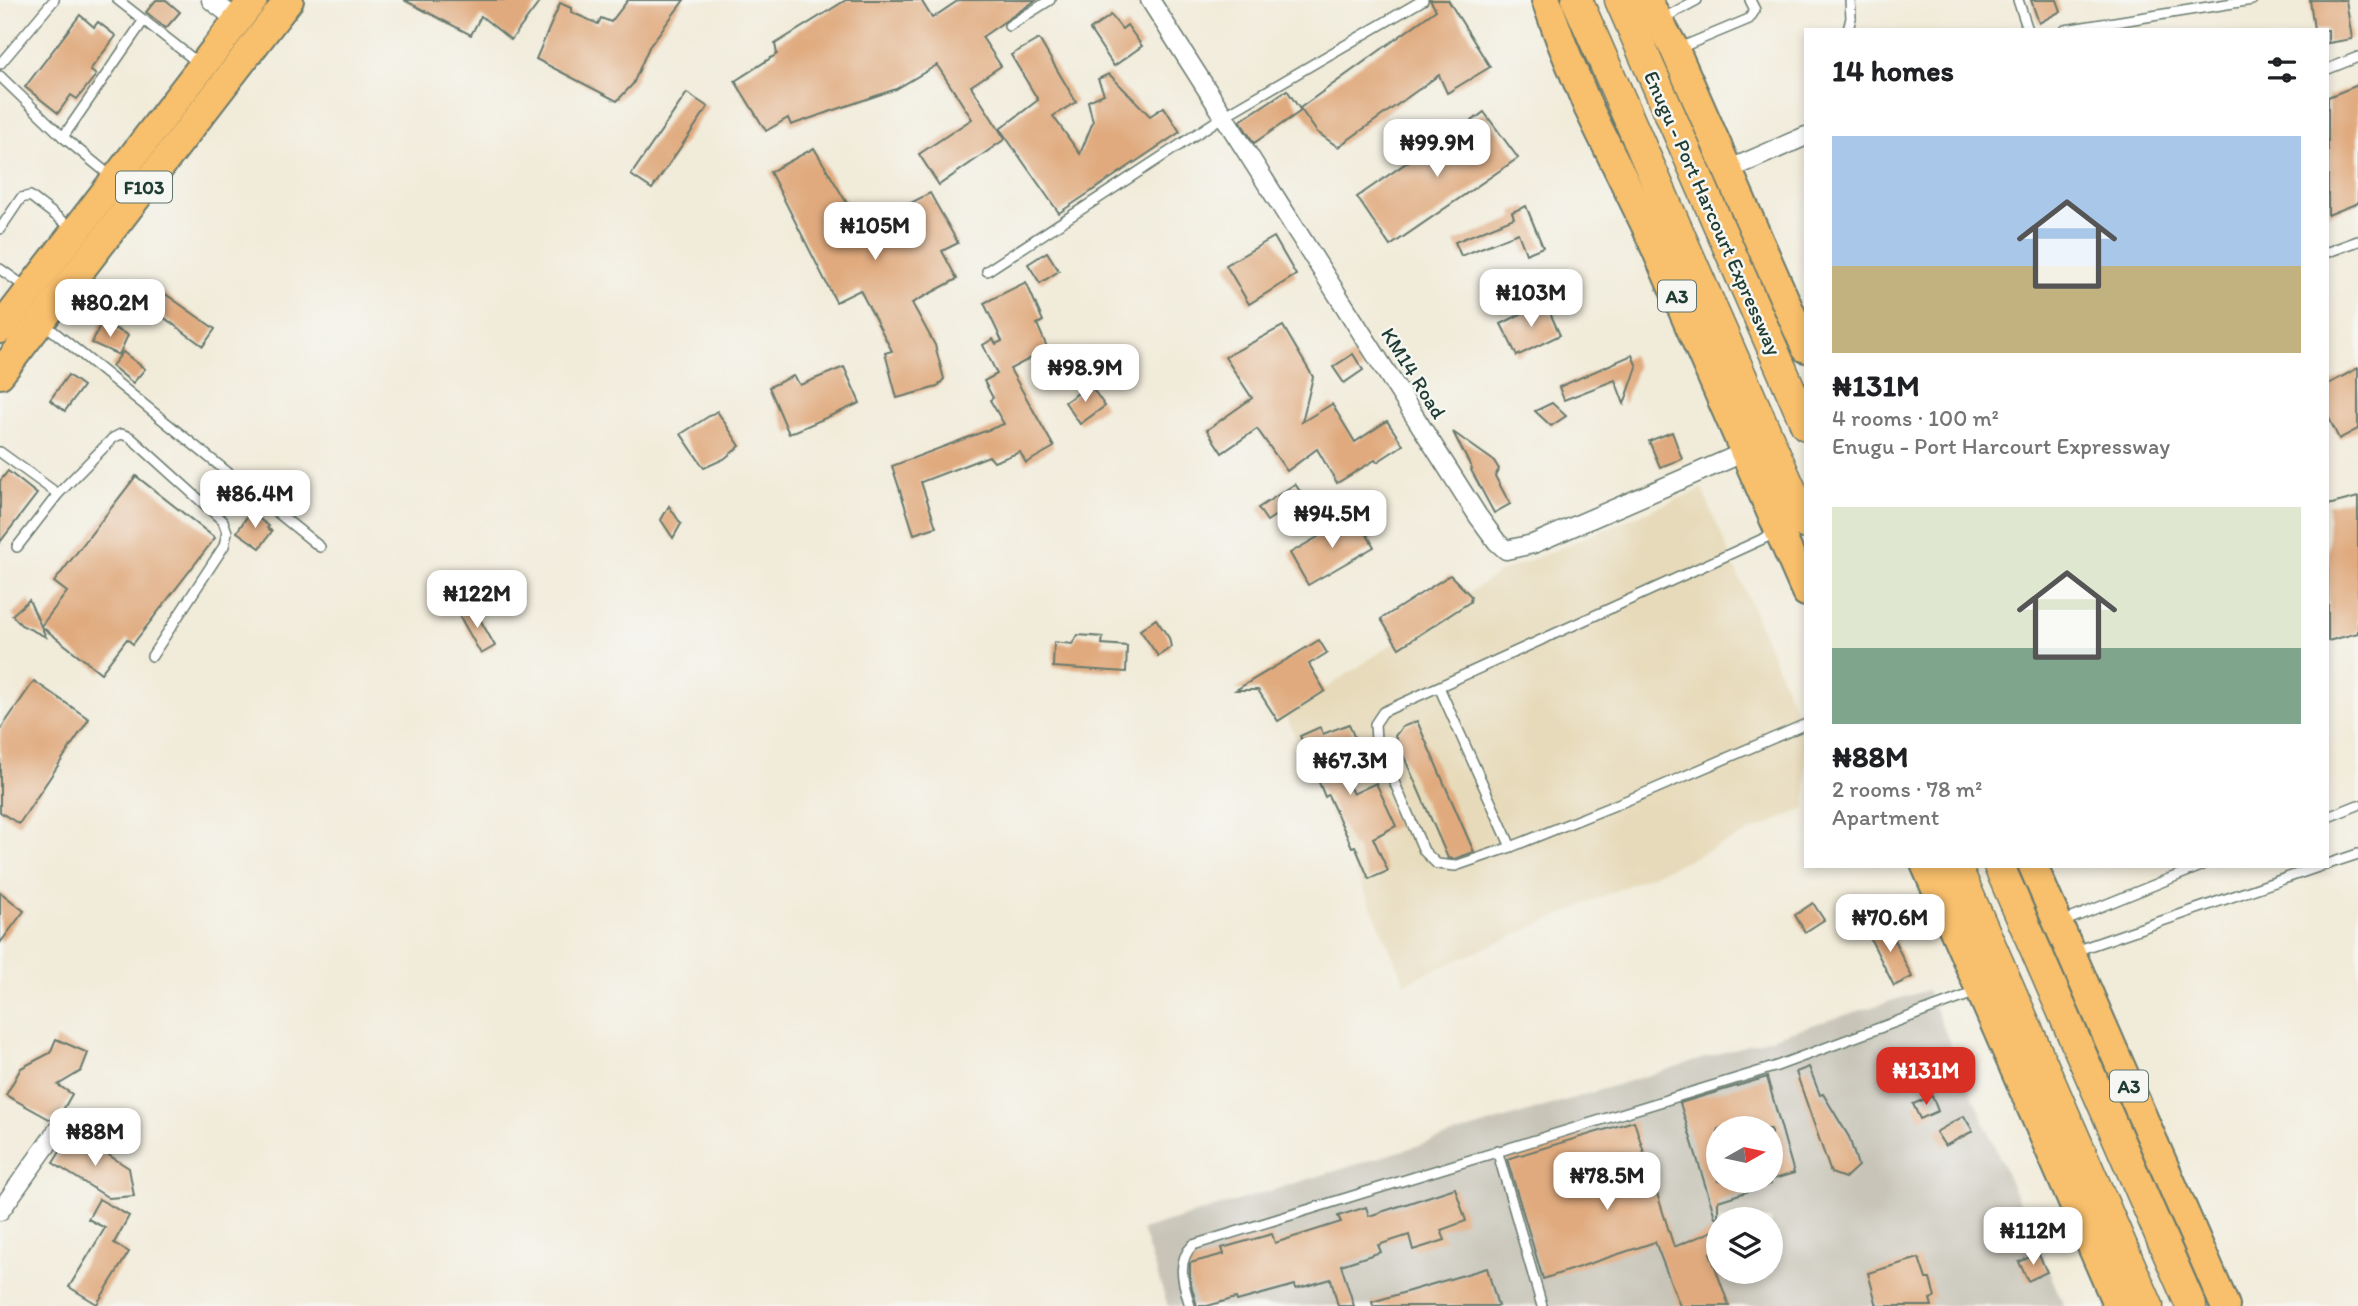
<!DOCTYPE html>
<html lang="en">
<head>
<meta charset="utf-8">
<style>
	:root { --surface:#fff; --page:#f6f6f6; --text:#202124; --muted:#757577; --accent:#d93025 }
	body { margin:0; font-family:Itim,sans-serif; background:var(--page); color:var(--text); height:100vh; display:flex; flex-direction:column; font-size:26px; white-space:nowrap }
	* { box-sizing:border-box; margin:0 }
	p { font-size:23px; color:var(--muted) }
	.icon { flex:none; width:38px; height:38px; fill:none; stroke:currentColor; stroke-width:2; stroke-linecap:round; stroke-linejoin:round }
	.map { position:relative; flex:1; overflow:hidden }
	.panel { position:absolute; left:1804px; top:28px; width:525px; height:840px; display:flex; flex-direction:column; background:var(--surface); border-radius:0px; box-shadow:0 4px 10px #0003 }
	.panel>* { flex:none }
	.needle { width:46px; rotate:81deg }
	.fabs { position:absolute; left:1706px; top:1116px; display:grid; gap:14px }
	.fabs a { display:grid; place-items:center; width:77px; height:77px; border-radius:50%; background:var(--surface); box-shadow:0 4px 10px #0003; font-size:35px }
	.price { position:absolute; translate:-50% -60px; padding:0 16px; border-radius:14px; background:#fff; color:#222; font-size:23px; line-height:46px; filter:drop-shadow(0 2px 4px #0008) }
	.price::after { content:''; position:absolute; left:50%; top:42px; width:21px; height:16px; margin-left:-10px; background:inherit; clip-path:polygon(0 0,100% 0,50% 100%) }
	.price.on { background:var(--accent); color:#fff }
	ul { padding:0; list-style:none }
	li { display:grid; align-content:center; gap:14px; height:371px; padding:0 28px }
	li span { display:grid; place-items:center; height:217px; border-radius:0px; color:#555 }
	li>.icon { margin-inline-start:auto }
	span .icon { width:126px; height:126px; fill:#fffc; stroke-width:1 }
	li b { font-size:30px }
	h2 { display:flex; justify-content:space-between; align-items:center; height:84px; padding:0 28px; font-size:30px }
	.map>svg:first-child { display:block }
	.built { fill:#e7daba }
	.industrial { fill:#c8c4b8; fill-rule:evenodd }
	.building { fill:#e0aa7e }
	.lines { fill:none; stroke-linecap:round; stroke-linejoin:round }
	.service-casing { stroke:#687a6e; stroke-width:12 }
	.minor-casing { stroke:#687a6e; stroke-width:21 }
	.primary-casing { stroke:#687a6e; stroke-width:32 }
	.trunk-casing { stroke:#687a6e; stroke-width:33 }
	.service { stroke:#fff; stroke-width:9 }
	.minor { stroke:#fff; stroke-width:18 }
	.primary { stroke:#f8bf6c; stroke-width:28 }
	.trunk { stroke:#f8bf6c; stroke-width:30 }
	.labels { text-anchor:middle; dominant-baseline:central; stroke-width:5; stroke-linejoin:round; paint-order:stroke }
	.shield { fill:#f6f6f2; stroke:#60746d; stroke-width:2 }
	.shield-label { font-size:19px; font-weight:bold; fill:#1f3d34 }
	.street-label { font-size:21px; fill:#1f3d34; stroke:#f6f6f2 }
</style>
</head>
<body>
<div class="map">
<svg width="2358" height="1306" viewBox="0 0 2358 1306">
	<rect width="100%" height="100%" fill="#f6f6f2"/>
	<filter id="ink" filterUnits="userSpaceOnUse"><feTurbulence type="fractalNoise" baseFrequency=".0143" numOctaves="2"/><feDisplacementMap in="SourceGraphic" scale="14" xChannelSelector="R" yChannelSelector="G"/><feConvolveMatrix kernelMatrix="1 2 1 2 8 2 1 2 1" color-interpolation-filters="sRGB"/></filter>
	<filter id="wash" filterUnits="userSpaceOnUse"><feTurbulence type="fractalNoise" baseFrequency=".00686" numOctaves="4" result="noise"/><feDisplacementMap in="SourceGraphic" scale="28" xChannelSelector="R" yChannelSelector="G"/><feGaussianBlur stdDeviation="1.57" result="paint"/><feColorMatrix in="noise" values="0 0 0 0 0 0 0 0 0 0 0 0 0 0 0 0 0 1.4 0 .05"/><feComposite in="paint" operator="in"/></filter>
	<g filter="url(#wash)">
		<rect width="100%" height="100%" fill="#f1ebd9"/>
		<path class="built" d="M1702 489 1806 735V808L1405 983 1286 715 1497 574Z"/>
		<path class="industrial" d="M1927 990 2064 1306H1168L1142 1230ZM1718 1129H1771V1181H1718ZM1718 1220H1771V1272H1718Z"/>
		<g id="blocks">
			<g class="building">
				<path d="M156 0H166L180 12 166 28 146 12Z"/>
				<path d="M404 0H541L511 40 481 16 471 35Z"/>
				<path d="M628 0H684L649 47 633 84 617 101 536 59 560 3 571 8V12L598 24 601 18 611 22Z"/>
				<path d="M846 0H921L932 18 959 0H1036L982 37 1001 66 971 86 1005 139 939 185 919 154 972 119 937 65 896 89 791 125 788 118 766 131 735 81 777 54 775 44Z"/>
				<path d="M1430 0H1448L1490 67 1447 93 1439 75 1338 147 1317 132 1300 108 1436 10Z"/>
				<path d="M2031 0H2057L2061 11 2039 23Z"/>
				<path d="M2310 0H2346L2352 39 2328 43V30H2314Z"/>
				<path d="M80 15 94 27 98 22 116 36 90 70 96 75 77 99 71 95 58 113 25 87Z"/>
				<path d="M1111 15 1122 29 1127 25 1142 46 1114 66 1090 30Z"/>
				<path d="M1039 39 1076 102 1053 116 1080 154 1093 122 1088 101 1104 94 1098 79 1109 74 1150 116 1164 107 1180 132 1059 213 1000 129 1038 100 1011 55Z"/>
				<path d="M2358 85V203L2328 215V97Z"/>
				<path d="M1287 90 1301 111 1254 143 1240 121Z"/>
				<path d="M687 93 708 107 652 189 631 175Z"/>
				<path d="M1484 112 1518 158 1390 246 1357 197 1435 143 1437 147Z"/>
				<path d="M814 148 851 210 864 203 874 222 930 193 958 243 942 251 957 279 912 303 935 345 944 379 937 387 897 398 885 353 892 351 860 290 836 302 770 172Z"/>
				<path d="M1526 206 1543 247 1526 254 1518 233 1461 256 1455 242 1514 218 1512 212Z"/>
				<path d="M1274 237 1296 275 1249 304 1226 265Z"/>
				<path d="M1047 252 1059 271 1040 283 1028 264Z"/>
				<path d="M129 279 149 293 154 286 215 329 203 346 148 306 138 319 113 301Z"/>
				<path d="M1026 282 1043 321 1037 324 1047 347 1043 352 1010 369 1054 447 1026 463 1020 452 994 462 989 456 921 482 936 527 914 534 892 466 1004 424 990 400 993 398 984 381 997 374 983 345 993 339 996 344 1002 341 984 303Z"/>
				<path d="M1545 302 1560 335 1517 356 1501 324Z"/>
				<path d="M101 322 128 335 119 355 92 343Z"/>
				<path d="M1283 326 1313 377 1302 422 1332 404 1355 442 1387 421 1403 445 1377 462 1375 460 1337 483 1317 449 1287 471 1257 429 1222 453 1207 430 1252 398 1225 357Z"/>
				<path d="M123 352 145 369 133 383 112 366Z"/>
				<path d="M1353 354 1363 370 1344 383 1333 367Z"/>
				<path d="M1632 355 1637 367 1624 404 1615 380 1564 400 1559 387Z"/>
				<path d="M844 367 860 403 789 434 769 387 793 376 800 385Z"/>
				<path d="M2358 368V429L2339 439 2328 416V384Z"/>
				<path d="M68 375 83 386 65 411 50 400Z"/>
				<path d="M1090 385 1105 406 1080 424 1065 402Z"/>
				<path d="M1552 403 1566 416 1551 426 1535 411Z"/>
				<path d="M717 411 740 446 724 459 704 468 681 434Z"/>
				<path d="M1453 432 1494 461 1499 469 1495 476 1510 504 1494 513 1471 470 1472 469Z"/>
				<path d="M1672 432 1682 459 1660 467 1649 441Z"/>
				<path d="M8 471 37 494 0 542V481Z"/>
				<path d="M136 476 215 538 133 644 127 639 101 673 41 626 67 592 54 582Z"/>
				<path d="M1295 484 1304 497 1267 521 1258 508Z"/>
				<path d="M2358 497V633L2328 641V505Z"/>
				<path d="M669 506 681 524 673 538 661 520Z"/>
				<path d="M250 512 269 526 267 528 272 531 260 548 237 532Z"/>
				<path d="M1356 515 1374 547 1308 585 1290 553Z"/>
				<path d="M1450 575 1471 596 1470 602 1399 648 1381 619Z"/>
				<path d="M29 600 46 637 21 625 12 615Z"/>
				<path d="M473 607 495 646 481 654 459 615Z"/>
				<path d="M1156 619 1169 638 1171 647 1158 656 1140 630Z"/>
				<path d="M1078 635 1103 637 1102 644 1127 646 1126 672 1053 667 1054 642 1072 644Z"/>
				<path d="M1319 640 1327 653 1309 664 1325 691 1278 721 1258 690H1236Z"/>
				<path d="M34 681 89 719 19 824 0 812V730Z"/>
				<path d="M1417 721 1474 852 1454 859 1448 858 1395 736 1402 727Z"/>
				<path d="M1349 724 1357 744 1333 753 1353 794 1376 783 1396 826 1373 838 1388 871 1369 879 1355 846 1352 847 1328 795 1325 797 1300 736 1320 727 1323 734Z"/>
				<path d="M0 892 24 911 0 943Z"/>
				<path d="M1813 903 1824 920 1805 932 1795 915Z"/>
				<path d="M1886 923 1912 977 1894 986 1867 932Z"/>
				<path d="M56 1039 88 1053 81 1071 58 1085 72 1094 59 1117 51 1120 6 1095 21 1068 50 1053Z"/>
				<path d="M1809 1067 1820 1095 1823 1094 1849 1137 1858 1166 1845 1178 1831 1173 1796 1072Z"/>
				<path d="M1767 1077 1794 1173 1771 1180V1129H1751L1749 1120 1718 1129V1181H1770L1771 1184 1718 1201V1217H1715L1680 1103Z"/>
				<path d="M1932 1096 1938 1111 1920 1119 1913 1104Z"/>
				<path d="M1964 1116 1973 1131 1945 1146 1936 1132Z"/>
				<path d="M1634 1121 1674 1247 1713 1231 1718 1250 1710 1253 1729 1306H1680L1655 1242 1543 1279 1507 1159Z"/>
				<path d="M72 1132 129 1168 134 1196 109 1198 53 1163Z"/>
				<path d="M1455 1188 1466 1221 1441 1230 1445 1240 1413 1250 1409 1235 1378 1245 1381 1252 1341 1265 1354 1306H1338L1331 1279 1296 1289 1295 1285 1237 1301 1236 1298 1207 1306H1197L1190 1281V1263L1224 1254 1222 1248 1272 1234 1275 1243 1341 1222 1338 1216 1366 1207 1369 1216Z"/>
				<path d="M99 1199 129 1216 114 1243 129 1252 97 1304 69 1287 105 1228 88 1219Z"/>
				<path d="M2038 1253 2047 1272 2028 1281 2019 1262Z"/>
				<path d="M1919 1258 1926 1279H1930L1935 1297 1930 1299 1932 1306H1877L1868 1273Z"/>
				<path d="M1487 1268 1498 1306H1373L1372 1302Z"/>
			</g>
		</g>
	</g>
	<g filter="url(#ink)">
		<use href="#blocks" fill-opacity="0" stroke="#687a6e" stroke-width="2"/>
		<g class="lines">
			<g class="service-casing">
				<g id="service">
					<path d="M118 0 201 65"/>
					<path d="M2018 0 2028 30"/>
					<path d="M1662 19 1697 0"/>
					<path d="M1009 26 1050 0"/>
					<path d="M1848 30 1851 18 1850 0"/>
					<path d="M2065 30 2252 0"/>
					<path d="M1677 49 1749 19 1755 10 1750 0"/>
					<path d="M0 64 54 0"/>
					<path d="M2328 69 2358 57"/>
					<path d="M0 76 63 137 113 178"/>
					<path d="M63 137 144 20"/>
					<path d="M0 229 21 198 30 196 72 228"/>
					<path d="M2328 252 2358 241"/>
					<path d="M0 269 27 288"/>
					<path d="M987 271 1224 116 1423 0"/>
					<path d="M42 322 320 547"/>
					<path d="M0 452 58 494"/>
					<path d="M1778 532 1383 712 1375 724 1376 740 1424 851 1437 864 1455 866 1511 847 1650 791 1806 724"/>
					<path d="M17 547 58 494 113 438 121 434 130 437 223 521 227 532 224 546 152 656"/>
					<path d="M1439 687 1511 847"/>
					<path d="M2328 817 2358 805"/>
					<path d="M2328 864 2358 854"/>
					<path d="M2060 923 2201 866"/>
					<path d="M2075 951 2321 866"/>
					<path d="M1497 1150 1542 1306"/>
					<path d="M1190 1306C1184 1285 1175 1262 1193 1245L1774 1067 1979 991"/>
				</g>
			</g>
			<g class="minor-casing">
				<g id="minor">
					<path d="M211 0 237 20"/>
					<path d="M1150 0 1478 516 1497 542 1506 550 1533 544 1745 452"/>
					<path d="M1728 170 1806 136"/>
					<path d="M0 1211 59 1128"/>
				</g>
			</g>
			<g class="primary-casing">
				<g id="primary">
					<path d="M1546 0 1562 44 1588 107 1645 224 1806 592"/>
					<path d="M1647 0 1675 50 1806 348"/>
					<path d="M0 329 253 0"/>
					<path d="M0 374 289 0"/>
					<path d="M1926 866 2118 1306"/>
					<path d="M2033 866 2225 1306"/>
				</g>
			</g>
			<g class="trunk-casing">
				<g id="trunk">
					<path d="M1577 0 1806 524"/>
					<path d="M1620 0 1806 425"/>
					<path d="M1956 866 2148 1306"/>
					<path d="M1999 866 2191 1306"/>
				</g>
			</g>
			<use href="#service" class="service"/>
			<use href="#minor" class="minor"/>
			<use href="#primary" class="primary"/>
			<use href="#trunk" class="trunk"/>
		</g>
	</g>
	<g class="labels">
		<g class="shield">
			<rect x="116" y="171.5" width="56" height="31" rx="5"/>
			<rect x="1658" y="280.5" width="38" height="31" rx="5"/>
			<rect x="2110" y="1070.5" width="38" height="31" rx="5"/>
		</g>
		<g class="shield-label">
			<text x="144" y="187">F103</text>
			<text x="1677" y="296">A3</text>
			<text x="2129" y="1086">A3</text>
		</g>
		<g class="street-label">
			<text transform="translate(1713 213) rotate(66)">Enugu - Port Harcourt Expressway</text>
			<text transform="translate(1414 373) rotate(58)">KM14 Road</text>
		</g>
	</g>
</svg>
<div class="fabs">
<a><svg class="needle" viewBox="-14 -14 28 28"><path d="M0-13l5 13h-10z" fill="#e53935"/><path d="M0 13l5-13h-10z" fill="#757577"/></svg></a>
<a><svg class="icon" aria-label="layers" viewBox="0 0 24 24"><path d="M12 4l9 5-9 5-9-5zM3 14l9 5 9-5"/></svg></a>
</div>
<b class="price" style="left:1437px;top:179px">₦99.9M</b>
<b class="price" style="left:875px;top:262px">₦105M</b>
<b class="price" style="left:1531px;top:329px">₦103M</b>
<b class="price" style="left:110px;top:339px">₦80.2M</b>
<b class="price" style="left:1085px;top:404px">₦98.9M</b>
<b class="price" style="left:255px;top:530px">₦86.4M</b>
<b class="price" style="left:1332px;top:550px">₦94.5M</b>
<b class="price" style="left:477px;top:630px">₦122M</b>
<b class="price" style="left:1350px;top:797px">₦67.3M</b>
<b class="price" style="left:1890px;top:954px">₦70.6M</b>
<b class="price on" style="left:1926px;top:1107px">₦131M</b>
<b class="price" style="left:95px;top:1168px">₦88M</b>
<b class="price" style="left:1607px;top:1212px">₦78.5M</b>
<b class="price" style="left:2033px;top:1267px">₦112M</b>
<section class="panel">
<h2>14 homes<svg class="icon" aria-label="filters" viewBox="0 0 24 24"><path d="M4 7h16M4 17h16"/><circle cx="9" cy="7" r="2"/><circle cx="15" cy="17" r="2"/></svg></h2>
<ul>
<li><span style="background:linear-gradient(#a9c7e8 60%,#c2b280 0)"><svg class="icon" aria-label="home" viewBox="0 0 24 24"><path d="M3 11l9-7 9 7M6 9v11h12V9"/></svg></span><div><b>₦131M</b><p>4 rooms · 100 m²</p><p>Enugu - Port Harcourt Expressway</p></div></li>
<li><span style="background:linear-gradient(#dfe7d0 65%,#7fa58c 0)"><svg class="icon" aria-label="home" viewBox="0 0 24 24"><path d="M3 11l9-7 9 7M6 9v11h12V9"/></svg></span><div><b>₦88M</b><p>2 rooms · 78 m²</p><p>Apartment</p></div></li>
</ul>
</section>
</div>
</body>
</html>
